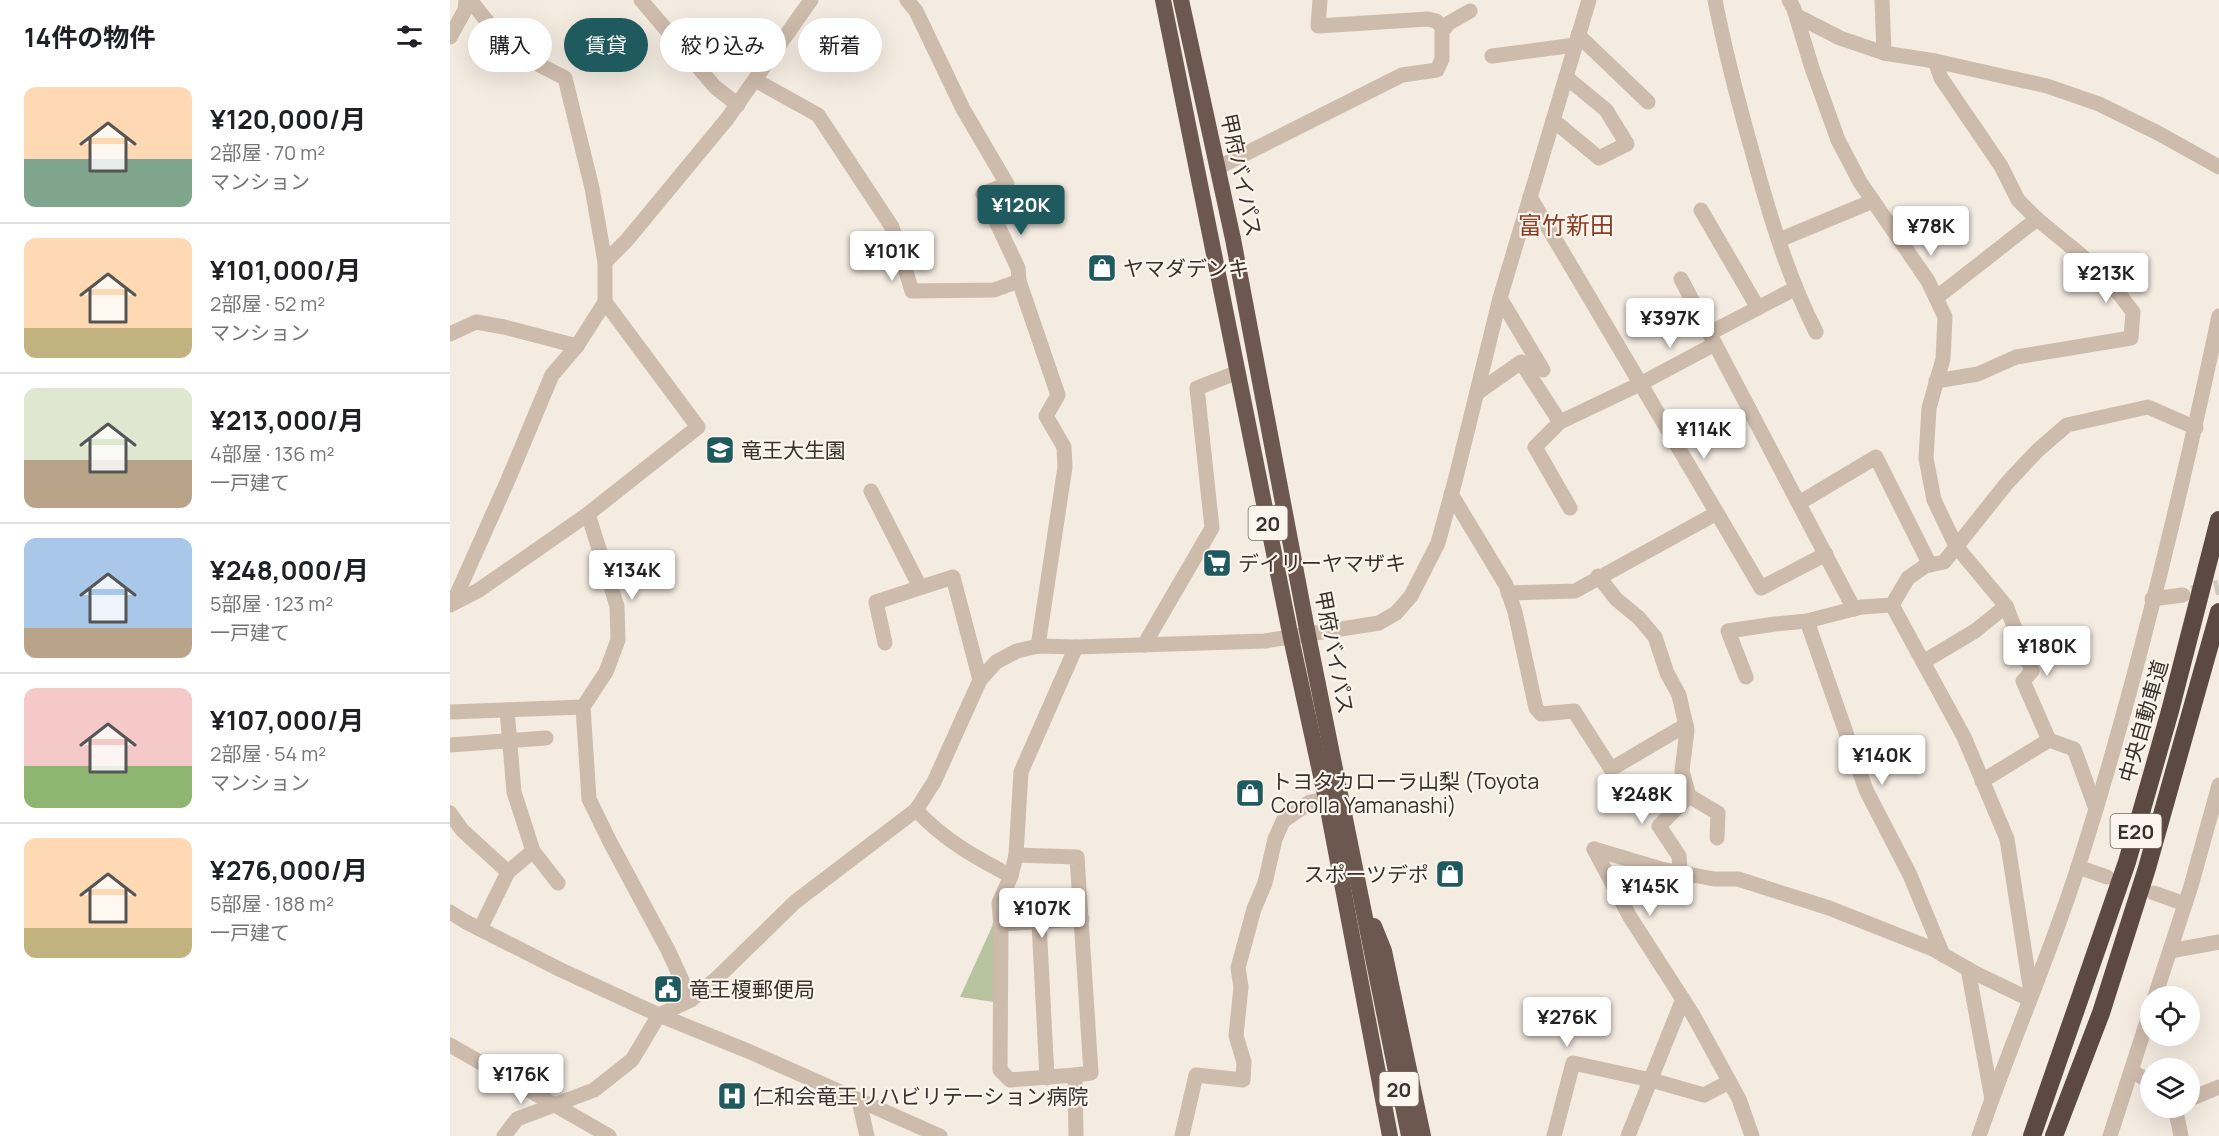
<!DOCTYPE html>
<html lang="ja">
<head>
<meta charset="utf-8">
<style>
	:root { --surface:#fff; --page:#f2f2f2; --text:#202124; --muted:#757577; --line:#e0e0e0; --accent:#1f5a5e }
	body { margin:0; font-family:Manrope,"Noto Sans JP",sans-serif; background:var(--page); color:var(--text); height:100vh; display:flex; flex-direction:column; font-size:22px; white-space:nowrap }
	* { box-sizing:border-box; margin:0 }
	p { font-size:20px; color:var(--muted) }
	.icon { flex:none; width:33px; height:33px; fill:none; stroke:currentColor; stroke-width:2; stroke-linecap:round; stroke-linejoin:round }
	.map { position:relative; flex:1; overflow:hidden }
	.details { display:flex; flex-direction:column; background:var(--surface); width:450px }
	.details>* { flex:none }
	.top-card { position:absolute; left:18px; top:18px; width:570px; height:54px; display:flex; gap:12px }
	.controls { position:absolute; left:1690px; top:986px; display:grid; gap:12px }
	.controls a { display:grid; place-items:center; width:60px; height:60px; border-radius:50%; background:var(--surface); box-shadow:0 6px 24px #0002; font-size:30px }
	.price { position:absolute; translate:-50% -51px; padding:0 14px; border-radius:6px; background:#fff; color:#222; font-size:20px; line-height:39px; filter:drop-shadow(0 2px 3px #0008) }
	.price::after { content:''; position:absolute; left:50%; top:36px; width:18px; height:14px; margin-left:-9px; background:inherit; clip-path:polygon(0 0,100% 0,50% 100%) }
	.price.active { background:var(--accent); color:#fff }
	ul { padding:0; list-style:none }
	li { display:flex; align-items:center; gap:18px; height:150px; padding:0 24px }
	li+li { border-top:2px solid var(--line) }
	li span { display:grid; place-items:center; flex:none; width:168px; height:120px; border-radius:12px; color:#555 }
	li>.icon { margin-inline-start:auto }
	span .icon { width:72px; height:72px; fill:#fffc; stroke-width:1 }
	li b { font-size:26px }
	h2 { display:flex; justify-content:space-between; align-items:center; height:72px; padding:0 24px; font-size:26px }
	.tag { padding:0 21px; border-radius:27px; background:var(--surface); box-shadow:0 6px 24px #0002; font-size:21px; line-height:54px }
	.tag.active { background:var(--accent); color:#fff }
	main { display:flex; flex:1; min-height:0 }
	.map>svg:first-child { display:block }
	.green { fill:#b8c4a0 }
	.lines { fill:none; stroke-linecap:round; stroke-linejoin:round }
	.minor-tunnel { stroke:#cfc6bd; stroke-width:15; stroke-dasharray:15 8; stroke-linecap:butt }
	.minor { stroke:#cdbbac; stroke-width:15 }
	.tertiary { stroke:#cdbbac; stroke-width:15 }
	.trunk { stroke:#6c584f; stroke-width:16 }
	.motorway { stroke:#5c4a42; stroke-width:18 }
	.labels { text-anchor:middle; dominant-baseline:central; stroke-width:4.5; stroke-linejoin:round; paint-order:stroke }
	.shield { fill:#fbf5ee; stroke:#756b66; stroke-width:1.5 }
	.shield-label { font-size:20px; font-weight:bold; fill:#3b302b }
	.street-label { font-size:21px; fill:#3b302b; stroke:#fbf5ee }
	.poi-label { font-size:21px; fill:#3b302b; stroke:#fbf5ee; text-anchor:start }
	.quarter-label { font-size:24px; fill:#8c3b22; stroke:#fbf5ee }
</style>
</head>
<body>
<main>
<section class="details">
<h2>14件の物件<svg class="icon" aria-label="filters" viewBox="0 0 24 24"><path d="M4 7h16M4 17h16"/><circle cx="9" cy="7" r="2"/><circle cx="15" cy="17" r="2"/></svg></h2>
<ul>
<li><span style="background:linear-gradient(#ffd9b3 60%,#7fa58c 0)"><svg class="icon" aria-label="home" viewBox="0 0 24 24"><path d="M3 11l9-7 9 7M6 9v11h12V9"/></svg></span><div><b>¥120,000/月</b><p>2部屋 · 70 m²</p><p>マンション</p></div></li>
<li><span style="background:linear-gradient(#ffd9b3 75%,#c2b280 0)"><svg class="icon" aria-label="home" viewBox="0 0 24 24"><path d="M3 11l9-7 9 7M6 9v11h12V9"/></svg></span><div><b>¥101,000/月</b><p>2部屋 · 52 m²</p><p>マンション</p></div></li>
<li><span style="background:linear-gradient(#dfe7d0 60%,#b9a48a 0)"><svg class="icon" aria-label="home" viewBox="0 0 24 24"><path d="M3 11l9-7 9 7M6 9v11h12V9"/></svg></span><div><b>¥213,000/月</b><p>4部屋 · 136 m²</p><p>一戸建て</p></div></li>
<li><span style="background:linear-gradient(#a9c7e8 75%,#b9a48a 0)"><svg class="icon" aria-label="home" viewBox="0 0 24 24"><path d="M3 11l9-7 9 7M6 9v11h12V9"/></svg></span><div><b>¥248,000/月</b><p>5部屋 · 123 m²</p><p>一戸建て</p></div></li>
<li><span style="background:linear-gradient(#f6c9c9 65%,#8fb573 0)"><svg class="icon" aria-label="home" viewBox="0 0 24 24"><path d="M3 11l9-7 9 7M6 9v11h12V9"/></svg></span><div><b>¥107,000/月</b><p>2部屋 · 54 m²</p><p>マンション</p></div></li>
<li><span style="background:linear-gradient(#ffd9b3 75%,#c2b280 0)"><svg class="icon" aria-label="home" viewBox="0 0 24 24"><path d="M3 11l9-7 9 7M6 9v11h12V9"/></svg></span><div><b>¥276,000/月</b><p>5部屋 · 188 m²</p><p>一戸建て</p></div></li>
</ul>
</section>
<div class="map">
<svg width="1769" height="1136" viewBox="0 0 1769 1136">
	<rect width="100%" height="100%" fill="#f4ebe1"/>
	<path class="green" d="M546 918 544 1002 510 997Z"/>
	<g class="lines">
		<path class="minor-tunnel" d="M1742 593 1769 587"/>
		<g class="minor">
			<path d="M20 0 49 36 78 59 115 78 142 188 155 262"/>
			<path d="M191 0 265 87 288 105"/>
			<path d="M457 0 466 11 513 109 557 184 533 194 568 268 569 281"/>
			<path d="M870 0 868 26 978 19 986 21 994 28"/>
			<path d="M1265 0C1275 51 1288 101 1302 151 1319 213 1337 275 1366 332"/>
			<path d="M1339 0 1344 9 1362 68 1388 140 1410 182 1478 281 1495 317 1493 359 1479 408 1476 458 1484 500 1506 546 1556 606 1582 671 1573 681 1599 740 1532 781"/>
			<path d="M1432 0 1434 53"/>
			<path d="M1347 16 1390 38 1434 53 1485 61 1597 86 1649 104 1708 133 1769 167"/>
			<path d="M1128 35 1198 102"/>
			<path d="M0 37 15 10 16 0"/>
			<path d="M1042 56 1125 45"/>
			<path d="M1485 61 1491 78 1551 166 1568 200 1587 219"/>
			<path d="M305 80 368 115 442 227 462 291 544 290 569 281 608 395 596 416 614 447 615 467 588 646"/>
			<path d="M1103 120 1149 158 1177 144 1156 110 1116 77"/>
			<path d="M767 168 952 75 987 70 992 59V31L999 23 1020 11"/>
			<path d="M1251 210 1308 308"/>
			<path d="M1329 240 1423 201"/>
			<path d="M1231 279 1404 609"/>
			<path d="M1050 298 1093 370"/>
			<path d="M1486 298 1587 219 1631 255 1670 295 1683 312 1681 338 1566 357 1528 374 1486 381"/>
			<path d="M1260 333 1346 288"/>
			<path d="M0 334 26 322 54 327 127 346"/>
			<path d="M1027 393 1071 362 1110 422"/>
			<path d="M421 491 470 587"/>
			<path d="M1001 494 1056 585 1065 612 1086 708 1091 714 1124 711 1161 769 1236 725"/>
			<path d="M1349 503 1426 457 1480 565"/>
			<path d="M1120 508 1085 447 1110 422 1190 384 1265 344"/>
			<path d="M1267 513 1311 588 1376 554"/>
			<path d="M138 514 167 606 168 640 156 672 133 707 139 799 160 842 218 950 241 1000"/>
			<path d="M1148 576 1166 599 1189 618 1205 637 1217 673 1229 695 1237 730 1232 771 1239 796 1268 813 1267 838"/>
			<path d="M1058 593 1125 591 1267 513 1080 197"/>
			<path d="M1702 599 1733 595"/>
			<path d="M0 603 7 594 58 480 102 375 127 346 155 302V262L177 240 277 119 361 0"/>
			<path d="M0 605 29 590 138 514 248 427 155 302"/>
			<path d="M1442 605 1514 737 1557 839 1581 993"/>
			<path d="M1357 621 1416 790 1460 875 1493 955"/>
			<path d="M435 643 426 602 503 577 530 680"/>
			<path d="M694 645 762 528 747 388 788 372"/>
			<path d="M626 647 571 772 566 855 561 876 549 903 551 927 550 1070 560 1080 625 1075 626 1136"/>
			<path d="M1473 662 1525 631 1556 606"/>
			<path d="M1296 677 1278 631 1325 624 1357 621 1411 607 1442 605 1458 578 1475 566 1494 562 1557 483 1588 450 1617 425 1698 407 1746 428"/>
			<path d="M57 710 64 792 83 851 108 883"/>
			<path d="M0 712 133 707"/>
			<path d="M1599 740 1624 749 1646 809"/>
			<path d="M0 745 96 738"/>
			<path d="M466 810C495 841 525 857 561 876"/>
			<path d="M0 813 12 830 58 872"/>
			<path d="M1144 849 1211 869 1264 879H1288L1379 908 1483 949 1525 973 1579 999"/>
			<path d="M1144 849 1180 917 1243 1015 1289 1099 1302 1136"/>
			<path d="M566 855 627 857 641 1073 625 1075"/>
			<path d="M1628 867 1657 877"/>
			<path d="M1230 872 1229 856 1209 826 1239 796"/>
			<path d="M1704 893 1735 904"/>
			<path d="M589 922 597 1078"/>
			<path d="M550 924 632 919"/>
			<path d="M30 929 58 872 83 851"/>
			<path d="M1720 951 1769 942"/>
			<path d="M1518 969 1542 1099"/>
			<path d="M1705 996 1741 886 1769 785"/>
			<path d="M1681 1071 1701 1082"/>
			<path d="M1740 1099 1769 1087"/>
			<path d="M409 1101 417 1136"/>
			<path d="M1725 1107 1731 1136"/>
			<path d="M54 1136 67 1119 144 1090 182 1060 209 1015 241 1000 267 978 345 902 466 810 484 782 530 680 546 662 567 651 588 646 626 647 815 641 929 623 946 613 961 596 988 543 1005 481 1050 298 1139 0"/>
			<path d="M732 1136 746 1075 793 1080 794 1062 786 1036 791 987 788 968 804 909 815 883 825 839 833 821 860 802 876 799"/>
			<path d="M1104 1136 1123 1063 1201 1080 1254 1095 1279 1082"/>
			<path d="M1178 1136 1233 999"/>
			<path d="M1529 1136C1560 1045 1600 956 1629 864 1686 685 1730 500 1769 316"/>
			<path d="M1660 1136 1701 1009"/>
		</g>
		<g class="tertiary">
			<path d="M0 912 16 922 111 970 209 1015 298 1051 490 1136"/>
			<path d="M0 1045 159 1136"/>
		</g>
		<g class="trunk">
			<path d="M713 0 841 638 876 799 940 1136"/>
			<path d="M731 0 783 239 858 635 959 1136"/>
			<path d="M924 926 934 951 973 1136"/>
		</g>
		<g class="motorway">
			<path d="M1582 1136 1677 862 1720 711 1769 520"/>
			<path d="M1604 1136 1651 1013 1697 868 1769 612"/>
		</g>
	</g>
	<defs>
		<g id="shop-square" transform="scale(1.5)"><rect x="-9" y="-9" width="18" height="18" rx="4" fill="#1f5a5e" stroke="#fbf5ee"/><path d="M-5-2.5h2.3a2.7 3.5 0 0 1 5.4 0H5L5.5 6h-11ZM-1.5-2.5h3a1.5 2.3 0 0 0-3 0Z" fill="#fff"/></g>
		<g id="school-square" transform="scale(1.5)"><rect x="-9" y="-9" width="18" height="18" rx="4" fill="#1f5a5e" stroke="#fbf5ee"/><path d="M0-5L7-2L0 1L-7-2ZM-4 1L0 2.5L4 1V4Q0 6-4 4Z" fill="#fff"/></g>
		<g id="supermarket-square" transform="scale(1.5)"><rect x="-9" y="-9" width="18" height="18" rx="4" fill="#1f5a5e" stroke="#fbf5ee"/><path d="M-6-5.5h2.5l.6 2H6L4.5 2H-2.5L-4.4-4H-6ZM-1.5 3.2a1.3 1.3 0 1 0 .1 0ZM3 3.2a1.3 1.3 0 1 0 .1 0Z" fill="#fff"/></g>
		<g id="civic-square" transform="scale(1.5)"><rect x="-9" y="-9" width="18" height="18" rx="4" fill="#1f5a5e" stroke="#fbf5ee"/><path d="M-.6-6.5H3V-4.5H.6V-3L4-1V1h2V6H-6V1h2V-1L-.6-3ZM-1.2 2.5V6h2.4V2.5Z" fill="#fff"/></g>
		<g id="hospital-square" transform="scale(1.5)"><rect x="-9" y="-9" width="18" height="18" rx="4" fill="#1f5a5e" stroke="#fbf5ee"/><path d="M-5-5h3v3.5h4V-5h3V5h-3V1.5h-4V5h-3Z" fill="#fff"/></g>
	</defs>
	<g fill-rule="evenodd">
		<use href="#shop-square" x="652" y="268"/>
		<use href="#school-square" x="270" y="450"/>
		<use href="#supermarket-square" x="767" y="563"/>
		<use href="#shop-square" x="800" y="793"/>
		<use href="#shop-square" x="1000" y="874"/>
		<use href="#civic-square" x="218" y="989"/>
		<use href="#hospital-square" x="282" y="1096"/>
	</g>
	<g class="labels">
		<g class="shield">
			<rect x="798.5" y="506" width="39" height="34" rx="4.5"/>
			<rect x="1660.5" y="814" width="51" height="34" rx="4.5"/>
			<rect x="929.5" y="1072" width="39" height="34" rx="4.5"/>
		</g>
		<g class="shield-label">
			<text x="818" y="523">20</text>
			<text x="1686" y="831">E20</text>
			<text x="949" y="1089">20</text>
		</g>
		<g class="street-label">
			<text transform="translate(792 175) rotate(78)">甲府バイパス</text>
			<text transform="translate(885 652) rotate(79)">甲府バイパス</text>
			<text transform="translate(1693 721) rotate(-74)">中央自動車道</text>
		</g>
		<g class="poi-label">
			<text x="673" y="268">ヤマダデンキ</text>
			<text x="291" y="450">竜王大生園</text>
			<text x="788" y="563">デイリーヤマザキ</text>
			<text x="821" y="781">トヨタカローラ山梨 (Toyota<tspan x="821" dy="24">Corolla Yamanashi)</tspan></text>
			<text x="979" y="874" text-anchor="end">スポーツデポ</text>
			<text x="239" y="989">竜王榎郵便局</text>
			<text x="303" y="1096">仁和会竜王リハビリテーション病院</text>
		</g>
		<g class="quarter-label">
			<text x="1116" y="224">富竹新田</text>
		</g>
	</g>
</svg>
<div class="controls">
<a><svg class="icon" aria-label="locate" viewBox="0 0 24 24"><circle cx="12" cy="12" r="6"/><path d="M12 2v4M12 18v4M2 12h4M18 12h4"/></svg></a>
<a><svg class="icon" aria-label="layers" viewBox="0 0 24 24"><path d="M12 4l9 5-9 5-9-5zM3 14l9 5 9-5"/></svg></a>
</div>
<b class="price active" style="left:571px;top:236px">¥120K</b>
<b class="price" style="left:1481px;top:257px">¥78K</b>
<b class="price" style="left:442px;top:282px">¥101K</b>
<b class="price" style="left:1656px;top:304px">¥213K</b>
<b class="price" style="left:1220px;top:349px">¥397K</b>
<b class="price" style="left:1254px;top:460px">¥114K</b>
<b class="price" style="left:182px;top:601px">¥134K</b>
<b class="price" style="left:1597px;top:677px">¥180K</b>
<b class="price" style="left:1432px;top:786px">¥140K</b>
<b class="price" style="left:1192px;top:825px">¥248K</b>
<b class="price" style="left:1200px;top:917px">¥145K</b>
<b class="price" style="left:592px;top:939px">¥107K</b>
<b class="price" style="left:1117px;top:1048px">¥276K</b>
<b class="price" style="left:71px;top:1105px">¥176K</b>
<div class="top-card">
<a class="tag">購入</a>
<a class="tag active">賃貸</a>
<a class="tag">絞り込み</a>
<a class="tag">新着</a>
</div>
</div>
</main>
</body>
</html>
